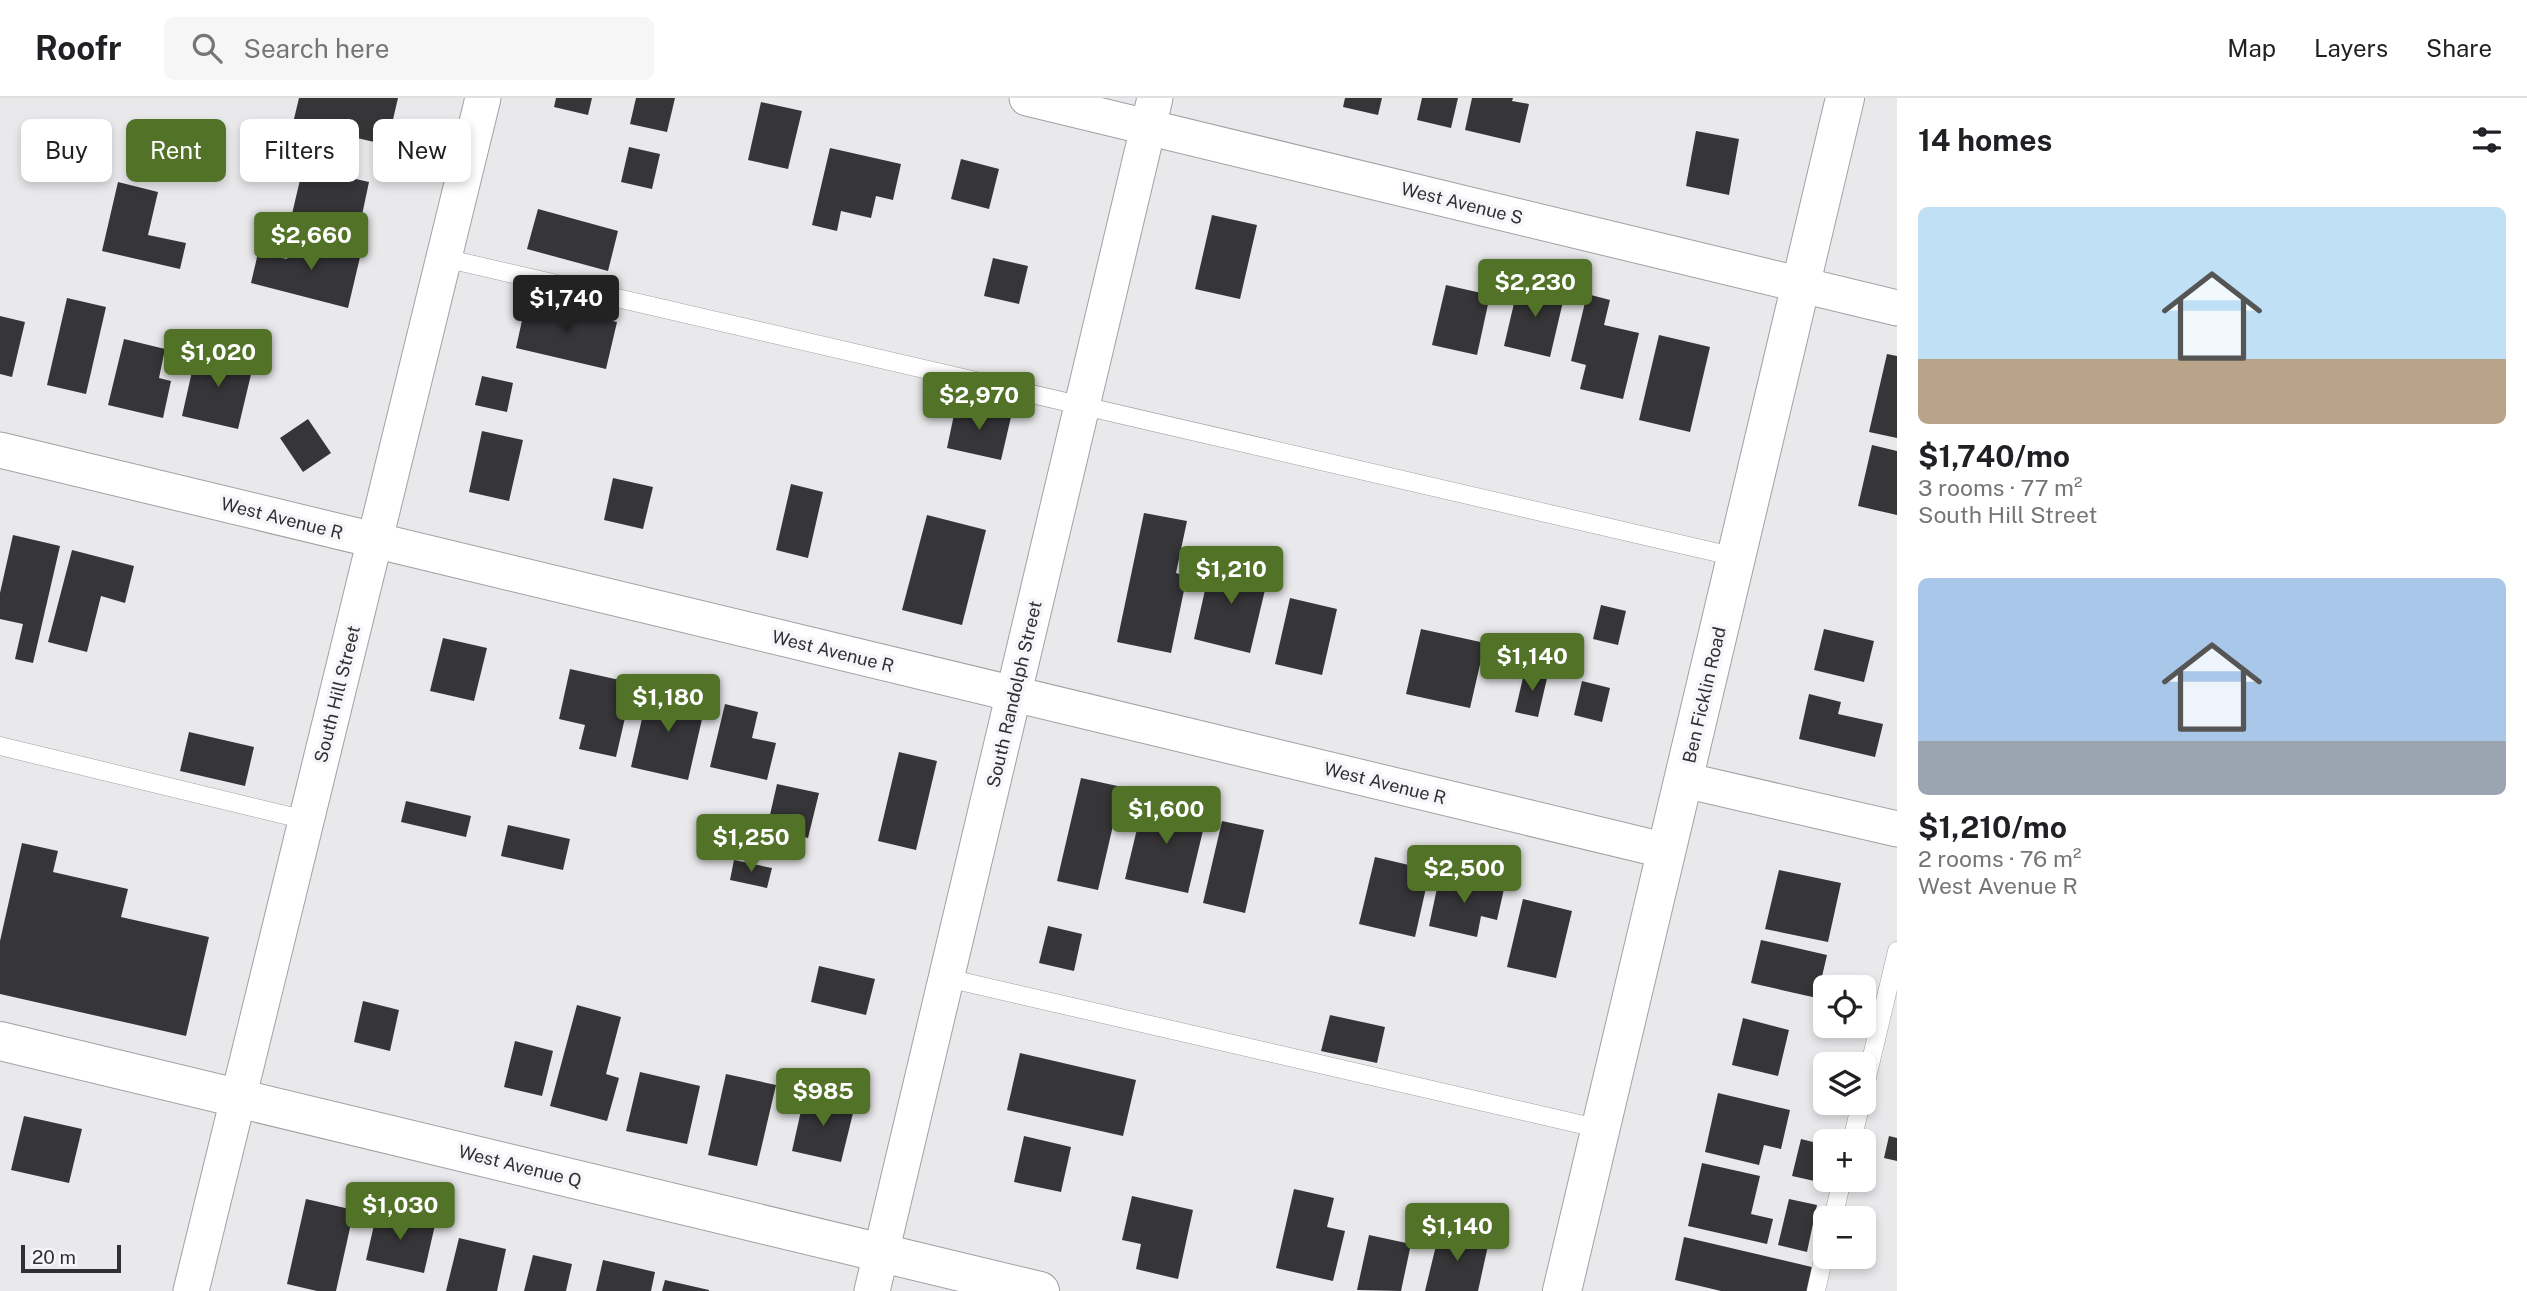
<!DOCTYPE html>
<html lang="en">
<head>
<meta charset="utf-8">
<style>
	:root { --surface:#fff; --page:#f6f6f6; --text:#202124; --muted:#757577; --line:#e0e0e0; --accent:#527228 }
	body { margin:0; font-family:"Public Sans",sans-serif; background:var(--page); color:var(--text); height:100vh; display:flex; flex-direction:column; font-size:26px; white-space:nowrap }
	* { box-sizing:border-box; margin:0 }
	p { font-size:23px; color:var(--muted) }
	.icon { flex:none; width:38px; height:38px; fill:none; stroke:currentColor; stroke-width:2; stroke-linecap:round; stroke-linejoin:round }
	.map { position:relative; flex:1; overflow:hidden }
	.details { display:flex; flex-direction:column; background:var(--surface); width:630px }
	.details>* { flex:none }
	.top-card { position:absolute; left:21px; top:21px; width:665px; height:63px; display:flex; gap:14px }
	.controls { position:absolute; left:1813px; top:877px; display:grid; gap:14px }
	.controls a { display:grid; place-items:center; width:63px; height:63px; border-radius:10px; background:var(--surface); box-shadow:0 4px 10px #0003; font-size:35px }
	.scale { position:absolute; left:21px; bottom:18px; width:100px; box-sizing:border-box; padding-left:7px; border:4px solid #302f31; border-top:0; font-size:19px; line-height:24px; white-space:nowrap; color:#302f31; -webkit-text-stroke:5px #f6f6fa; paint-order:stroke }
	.price { position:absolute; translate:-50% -60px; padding:0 16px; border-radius:7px; background:var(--accent); color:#fff; font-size:23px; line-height:46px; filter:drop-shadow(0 2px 4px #0008) }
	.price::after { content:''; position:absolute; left:50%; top:42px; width:21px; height:16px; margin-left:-10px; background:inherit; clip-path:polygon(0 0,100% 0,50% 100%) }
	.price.current { background:#222; color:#fff }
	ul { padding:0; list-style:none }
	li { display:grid; align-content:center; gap:14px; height:371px; padding:0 21px }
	li span { display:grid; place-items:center; height:217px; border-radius:10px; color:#555 }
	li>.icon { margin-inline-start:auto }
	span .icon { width:126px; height:126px; fill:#fffc; stroke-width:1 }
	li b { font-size:30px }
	h2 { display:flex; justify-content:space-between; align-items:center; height:84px; padding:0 21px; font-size:30px }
	.chip { padding:0 24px; border-radius:10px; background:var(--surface); box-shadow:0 4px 10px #0003; font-size:24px; line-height:63px }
	.chip.current { background:var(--accent); color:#fff }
	header { display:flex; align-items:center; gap:42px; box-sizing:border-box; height:98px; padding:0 35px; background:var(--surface); border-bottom:2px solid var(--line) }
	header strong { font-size:33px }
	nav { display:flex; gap:38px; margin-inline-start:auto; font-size:24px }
	.search { width:490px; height:63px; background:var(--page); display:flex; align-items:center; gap:18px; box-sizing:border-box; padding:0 24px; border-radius:10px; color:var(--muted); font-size:26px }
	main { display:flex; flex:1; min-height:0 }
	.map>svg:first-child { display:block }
	.building { fill:#363639 }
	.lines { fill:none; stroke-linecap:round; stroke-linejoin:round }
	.lane-casing { stroke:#a1a0a4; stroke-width:19 }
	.street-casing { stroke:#a1a0a4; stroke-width:37 }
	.secondary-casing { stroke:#a1a0a4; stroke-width:40 }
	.lane { stroke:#fff; stroke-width:18 }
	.street { stroke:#fff; stroke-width:35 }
	.secondary { stroke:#fff; stroke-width:38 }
	.labels { text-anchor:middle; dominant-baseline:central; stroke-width:7; stroke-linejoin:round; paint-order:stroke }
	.street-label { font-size:18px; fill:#302f31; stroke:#f6f6fa }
</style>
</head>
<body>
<header>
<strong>Roofr</strong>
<div class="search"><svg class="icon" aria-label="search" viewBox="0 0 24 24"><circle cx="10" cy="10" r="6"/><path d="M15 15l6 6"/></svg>Search here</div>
<nav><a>Map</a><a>Layers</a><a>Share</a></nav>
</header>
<main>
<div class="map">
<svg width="1897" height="1193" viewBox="0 0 1897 1193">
	<rect width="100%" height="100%" fill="#e9e9ec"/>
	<g class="building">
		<path d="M299 0H398L387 47 293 25Z"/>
		<path d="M556 0H592L588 17 554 9Z"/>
		<path d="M636 0H675L667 34 630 26Z"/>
		<path d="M1345 0H1382L1378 17 1343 9Z"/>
		<path d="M1422 0H1458L1451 30 1417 22Z"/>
		<path d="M1472 0H1513L1512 3 1529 6 1520 45 1465 32Z"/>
		<path d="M761 4 802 13 788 71 748 62Z"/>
		<path d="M1696 33 1739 41 1729 97 1686 88Z"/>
		<path d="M629 49 660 56 652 91 621 84Z"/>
		<path d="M830 50 901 66 893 102 876 98 871 120 841 113 837 133 812 127Z"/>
		<path d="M961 61 999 71 989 111 951 101Z"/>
		<path d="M303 69 369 84 359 131 292 116Z"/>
		<path d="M118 84 158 94 148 137 186 145 180 171 102 153Z"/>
		<path d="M538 111 618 133 608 173 527 151Z"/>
		<path d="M1212 117 1257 127 1240 201 1195 191Z"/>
		<path d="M292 139 361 155 348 210 251 185 258 155 287 161Z"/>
		<path d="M993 160 1028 168 1019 206 984 198Z"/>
		<path d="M1519 184 1565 195 1550 259 1504 248Z"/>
		<path d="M1446 187 1490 197 1477 257 1432 247Z"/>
		<path d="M1587 196 1610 202 1604 227 1639 235 1623 301 1580 291 1586 267 1571 263Z"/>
		<path d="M67 200 106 209 86 296 47 287Z"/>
		<path d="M526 204 617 224 606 271 516 250Z"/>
		<path d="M0 218 25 224 12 279 0 276Z"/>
		<path d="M1659 237 1710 249 1690 334 1639 322Z"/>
		<path d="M124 241 165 251 159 280 171 283 163 320 108 307Z"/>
		<path d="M197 251 254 264 238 331 182 318Z"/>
		<path d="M1887 256 1897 258V340L1869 334Z"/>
		<path d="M482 278 513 285 507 314 475 307Z"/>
		<path d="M956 307 1011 319 1001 362 947 350Z"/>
		<path d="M308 321 331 355 303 374 280 340Z"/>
		<path d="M482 333 523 342 509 403 469 394Z"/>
		<path d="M1872 347 1897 353V417L1858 408Z"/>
		<path d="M613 380 653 389 643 431 604 422Z"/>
		<path d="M791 386 823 394 808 460 776 452Z"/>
		<path d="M1144 415 1187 423 1176 475 1187 478 1171 555 1117 544Z"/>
		<path d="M927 417 986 432 962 527 902 512Z"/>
		<path d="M13 437 60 448 33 565 15 561 23 526 0 521V495Z"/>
		<path d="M72 452 134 468 125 505 101 498 87 554 48 544Z"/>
		<path d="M1212 461 1269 475 1250 555 1194 541Z"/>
		<path d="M1290 500 1337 511 1322 577 1275 566Z"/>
		<path d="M1601 507 1626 513 1618 547 1593 541Z"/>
		<path d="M1421 531 1485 545 1470 610 1406 596Z"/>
		<path d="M1824 531 1874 543 1864 584 1814 572Z"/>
		<path d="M443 540 487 550 474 603 430 593Z"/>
		<path d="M570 571 633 585 616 659 579 651 585 627 559 621Z"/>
		<path d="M1525 571 1548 576 1538 619 1515 614Z"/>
		<path d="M1582 583 1610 590 1602 624 1574 617Z"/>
		<path d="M649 590 706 604 688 682 631 669Z"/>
		<path d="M1809 596 1841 604 1838 616 1883 626 1875 659 1799 641Z"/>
		<path d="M725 606 758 614 752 640 776 645 767 682 710 669Z"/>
		<path d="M189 634 254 649 245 688 180 673Z"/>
		<path d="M899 654 937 663 916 752 878 743Z"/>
		<path d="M1081 680 1122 689 1098 792 1057 783Z"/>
		<path d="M777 686 819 695 808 740 767 730Z"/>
		<path d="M1144 702 1207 716 1188 795 1125 781Z"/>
		<path d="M406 703 471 718 466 739 401 724Z"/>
		<path d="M1222 723 1264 732 1245 815 1203 805Z"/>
		<path d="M508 727 570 741 563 772 501 758Z"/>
		<path d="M22 745 58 753 53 774 128 791 121 819 209 839 186 938 0 896V843Z"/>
		<path d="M1375 759 1430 772 1415 839 1359 826Z"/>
		<path d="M734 762 772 770 767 790 730 782Z"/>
		<path d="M1779 772 1841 785 1828 844 1765 831Z"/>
		<path d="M1440 776 1504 791 1497 822 1481 818 1477 839 1429 828Z"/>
		<path d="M1523 801 1572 813 1556 880 1507 869Z"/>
		<path d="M1048 828 1082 836 1074 873 1039 865Z"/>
		<path d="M1761 842 1827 857 1817 900 1751 885Z"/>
		<path d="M819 868 875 881 866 917 811 904Z"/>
		<path d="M363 903 399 912 390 953 354 944Z"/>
		<path d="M577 907 621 919 606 976 619 980 607 1023 550 1008Z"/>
		<path d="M1330 917 1385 929 1377 965 1321 953Z"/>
		<path d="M1743 920 1789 932 1778 978 1732 967Z"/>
		<path d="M515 943 553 953 542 998 504 989Z"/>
		<path d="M1020 955 1136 982 1123 1038 1007 1012Z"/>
		<path d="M640 974 700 988 687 1046 626 1033Z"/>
		<path d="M726 976 776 987 757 1068 708 1057Z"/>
		<path d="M805 995 855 1007 841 1064 792 1053Z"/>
		<path d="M1718 995 1790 1012 1781 1051 1764 1047 1759 1067 1705 1054Z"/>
		<path d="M24 1018 82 1031 69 1085 11 1072Z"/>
		<path d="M1024 1038 1071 1049 1061 1094 1014 1084Z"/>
		<path d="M1889 1038 1897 1040V1063L1884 1060Z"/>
		<path d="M1801 1041 1825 1047V1082H1829L1828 1086 1792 1078Z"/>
		<path d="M1702 1065 1760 1078 1751 1116 1773 1121 1767 1146 1688 1128Z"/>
		<path d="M1294 1091 1334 1100 1327 1129 1345 1133 1333 1183 1276 1170Z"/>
		<path d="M1132 1098 1193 1112 1178 1181 1136 1171 1141 1146 1122 1142Z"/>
		<path d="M306 1101 354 1112 336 1193H317L287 1186Z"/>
		<path d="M1789 1101 1817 1107 1807 1154 1778 1147Z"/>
		<path d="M377 1114 435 1127 424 1175 366 1162Z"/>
		<path d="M1440 1131 1489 1143 1478 1193H1425Z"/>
		<path d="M1369 1137 1411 1146 1401 1193 1357 1192Z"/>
		<path d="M1684 1139 1816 1170 1811 1193H1721L1675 1182Z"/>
		<path d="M459 1140 506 1151 497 1193H446Z"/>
		<path d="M533 1157 572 1166 566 1193H524Z"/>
		<path d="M603 1162 655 1174 651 1193H596Z"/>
		<path d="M665 1182 709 1192V1193H662Z"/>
	</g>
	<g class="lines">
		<g class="lane-casing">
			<g id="lane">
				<path d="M444 160 1736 459"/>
				<path d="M0 648 306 722"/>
				<path d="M947 880 1601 1031"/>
				<path d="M1864 992 1897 853"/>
				<path d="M1852 1043 1861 1004"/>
				<path d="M1833 1120 1842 1082"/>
				<path d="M1816 1193 1825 1153"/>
			</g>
		</g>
		<g class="street-casing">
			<g id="street">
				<path d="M1027 0 1897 210"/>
				<path d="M0 352 1667 753"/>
				<path d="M1684 682 1897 731"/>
				<path d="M191 1193 483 0"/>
				<path d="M872 1193 1155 0"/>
			</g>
		</g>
		<g class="secondary-casing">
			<g id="secondary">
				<path d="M0 943 1040 1193"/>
				<path d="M1562 1193 1845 0"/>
			</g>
		</g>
		<use href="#lane" class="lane"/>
		<use href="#street" class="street"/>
		<use href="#secondary" class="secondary"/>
	</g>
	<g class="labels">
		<g class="street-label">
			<text transform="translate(1462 105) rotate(14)">West Avenue S</text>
			<text transform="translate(282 420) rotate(14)">West Avenue R</text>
			<text transform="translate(833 553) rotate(14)">West Avenue R</text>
			<text transform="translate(337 596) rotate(-76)">South Hill Street</text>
			<text transform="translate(1014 596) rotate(-77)">South Randolph Street</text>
			<text transform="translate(1704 597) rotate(-77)">Ben Ficklin Road</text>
			<text transform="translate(1385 685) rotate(14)">West Avenue R</text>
			<text transform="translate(520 1068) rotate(14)">West Avenue Q</text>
		</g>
	</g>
</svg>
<div class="controls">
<a><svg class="icon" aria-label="locate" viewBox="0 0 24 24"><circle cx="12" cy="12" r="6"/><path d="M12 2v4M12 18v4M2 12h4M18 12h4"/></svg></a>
<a><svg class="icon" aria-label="layers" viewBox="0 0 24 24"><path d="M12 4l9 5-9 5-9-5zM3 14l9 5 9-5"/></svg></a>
<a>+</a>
<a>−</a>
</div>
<div class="scale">20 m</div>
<b class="price" style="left:311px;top:174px">$2,660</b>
<b class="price" style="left:1535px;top:221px">$2,230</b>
<b class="price current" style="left:566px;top:237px">$1,740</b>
<b class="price" style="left:218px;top:291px">$1,020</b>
<b class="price" style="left:979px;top:334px">$2,970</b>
<b class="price" style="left:1231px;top:508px">$1,210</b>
<b class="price" style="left:1532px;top:595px">$1,140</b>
<b class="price" style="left:668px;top:636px">$1,180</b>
<b class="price" style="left:1166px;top:748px">$1,600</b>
<b class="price" style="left:751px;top:776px">$1,250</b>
<b class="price" style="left:1464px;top:807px">$2,500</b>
<b class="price" style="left:823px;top:1030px">$985</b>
<b class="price" style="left:400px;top:1144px">$1,030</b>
<b class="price" style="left:1457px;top:1165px">$1,140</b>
<div class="top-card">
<a class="chip">Buy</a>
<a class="chip current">Rent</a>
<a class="chip">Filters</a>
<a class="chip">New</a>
</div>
</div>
<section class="details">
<h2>14 homes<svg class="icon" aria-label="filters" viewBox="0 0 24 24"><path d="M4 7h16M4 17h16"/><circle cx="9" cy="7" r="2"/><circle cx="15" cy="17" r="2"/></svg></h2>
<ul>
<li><span style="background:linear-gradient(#bfe0f5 70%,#b9a48a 0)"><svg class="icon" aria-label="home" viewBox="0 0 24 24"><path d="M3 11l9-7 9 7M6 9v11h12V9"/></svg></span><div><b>$1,740/mo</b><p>3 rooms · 77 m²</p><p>South Hill Street</p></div></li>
<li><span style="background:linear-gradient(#a9c7e8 75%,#9aa5b1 0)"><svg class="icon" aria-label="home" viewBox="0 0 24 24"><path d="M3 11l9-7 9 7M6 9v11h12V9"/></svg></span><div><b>$1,210/mo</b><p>2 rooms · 76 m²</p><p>West Avenue R</p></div></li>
</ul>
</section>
</main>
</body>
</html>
